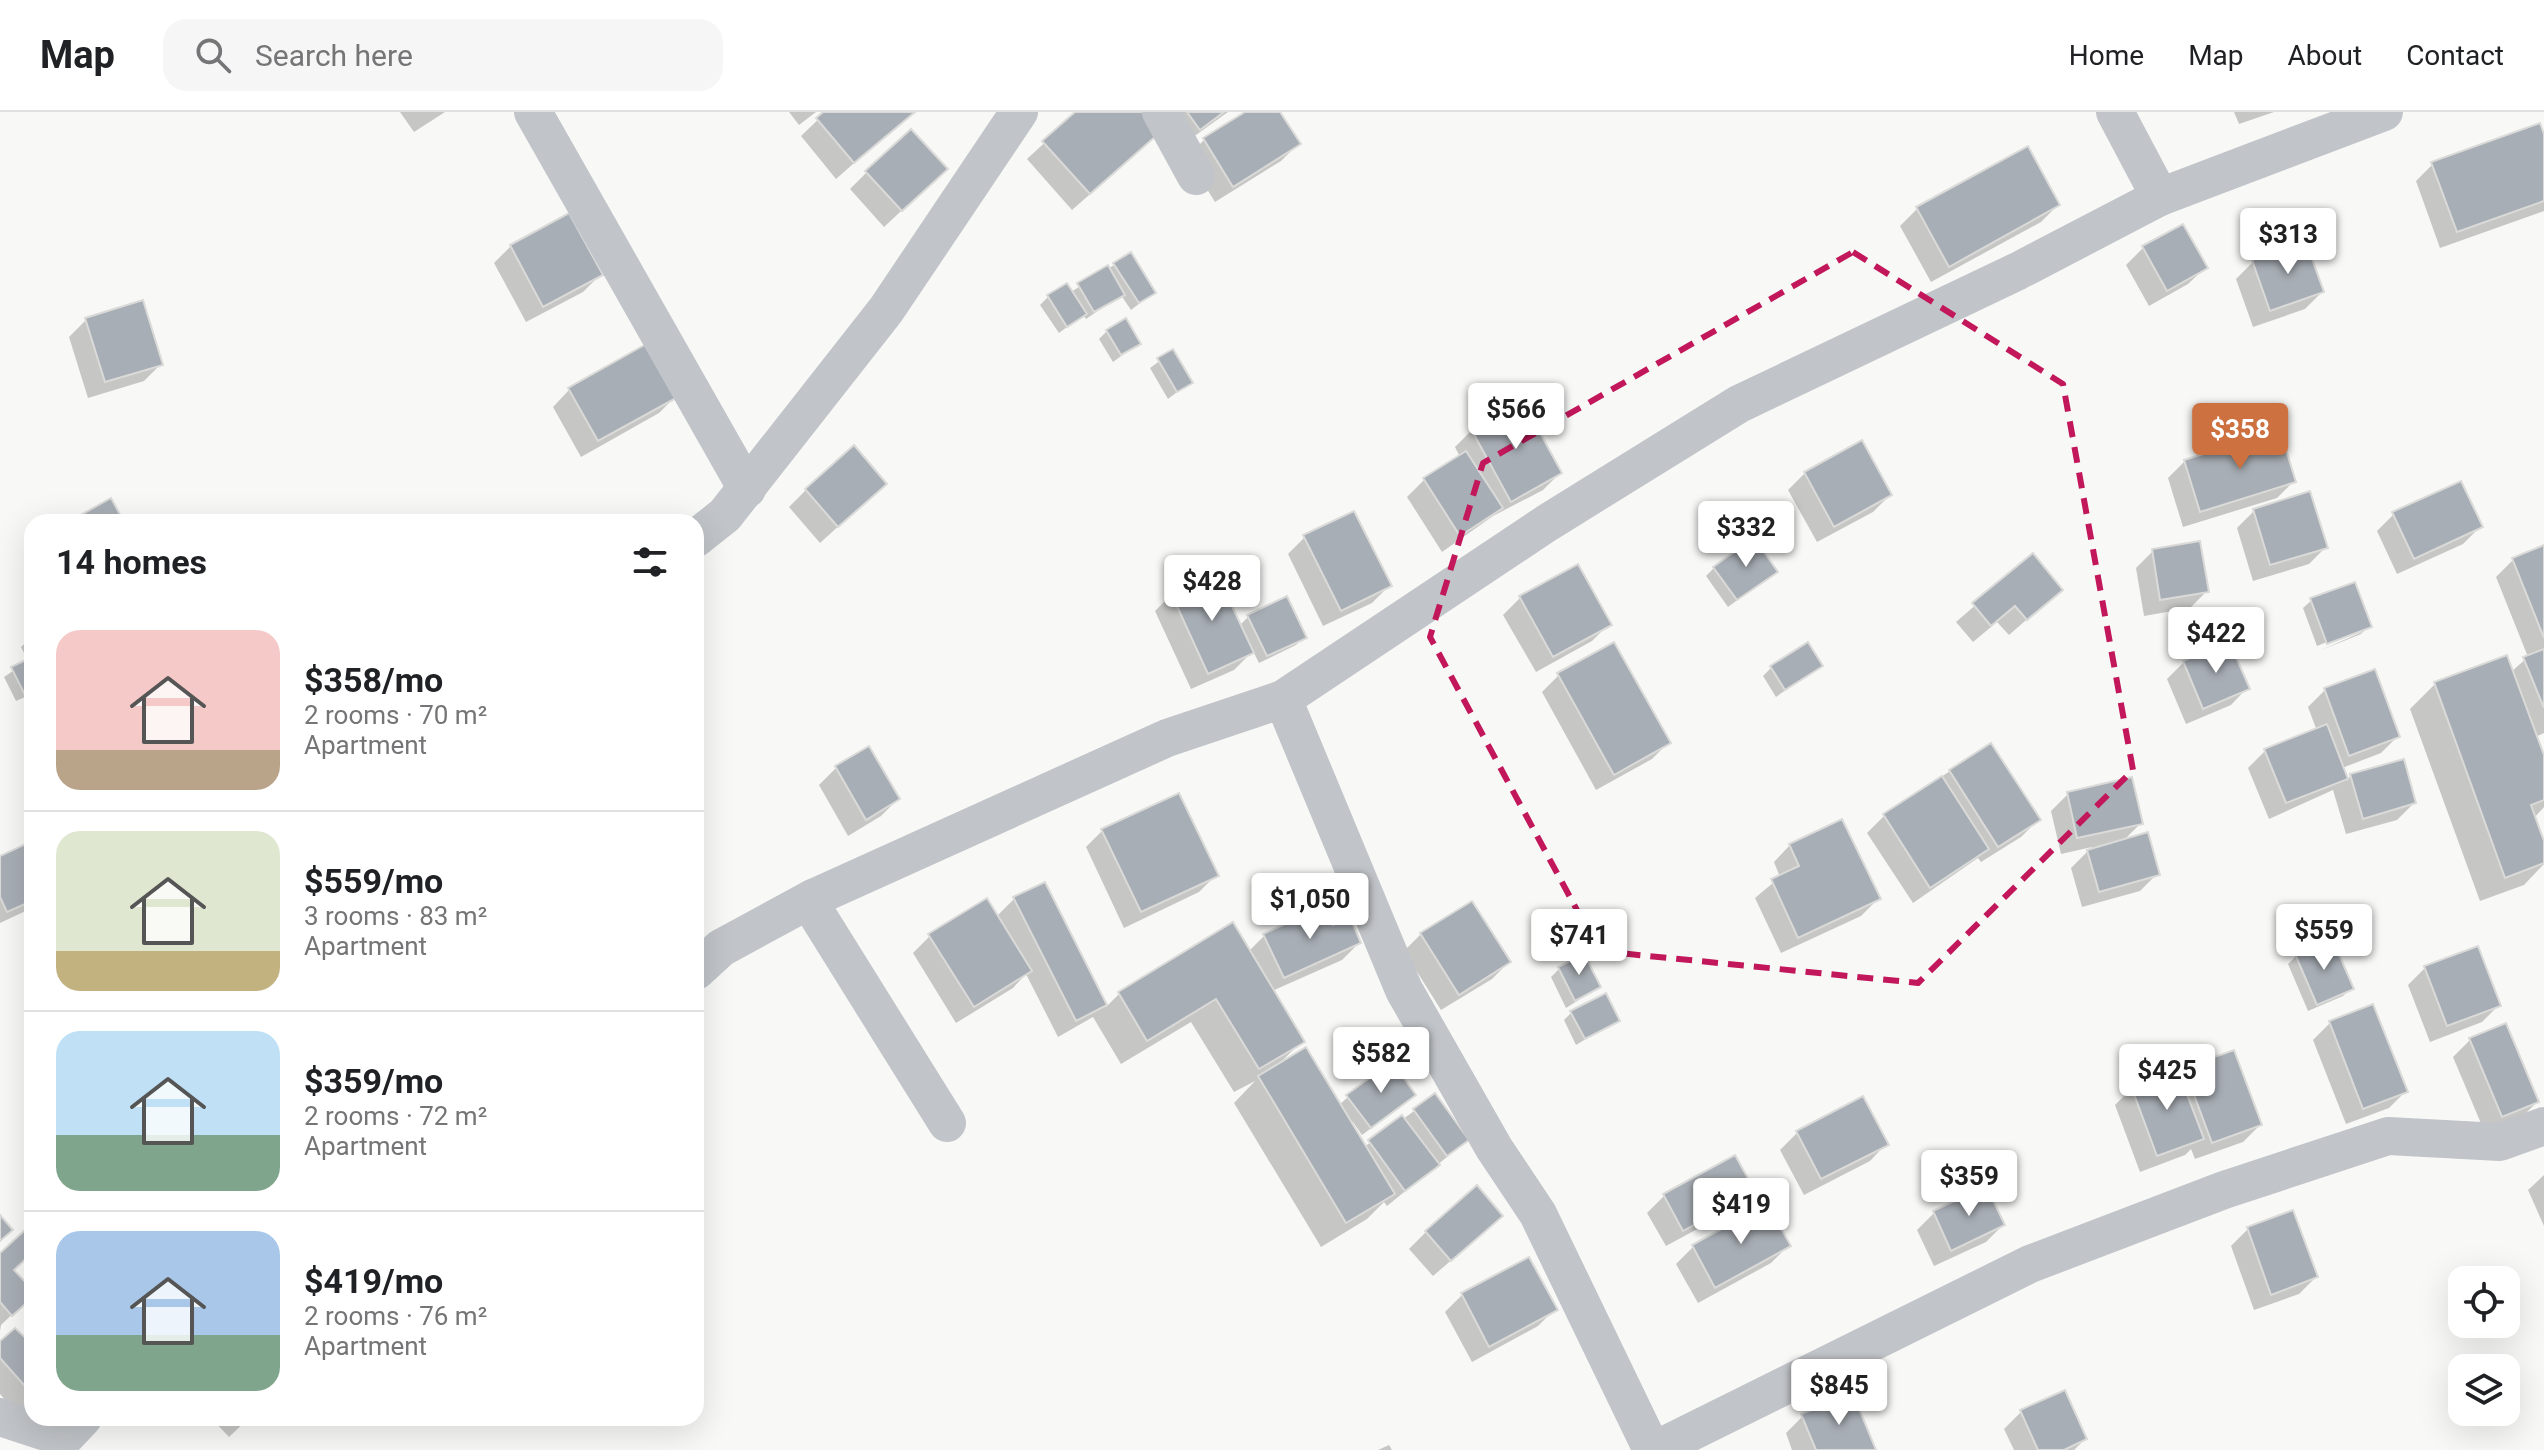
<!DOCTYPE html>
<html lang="en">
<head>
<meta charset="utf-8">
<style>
	:root { --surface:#fff; --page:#f6f6f6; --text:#202124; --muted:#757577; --line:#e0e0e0; --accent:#ce7141 }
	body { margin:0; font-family:Roboto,sans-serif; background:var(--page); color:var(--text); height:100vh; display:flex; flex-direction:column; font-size:30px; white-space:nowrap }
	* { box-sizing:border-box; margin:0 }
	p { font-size:26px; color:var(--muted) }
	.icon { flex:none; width:44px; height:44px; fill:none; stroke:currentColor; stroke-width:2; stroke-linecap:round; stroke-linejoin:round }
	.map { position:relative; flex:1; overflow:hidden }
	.sheet { position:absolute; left:24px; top:402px; width:680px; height:912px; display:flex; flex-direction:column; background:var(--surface); border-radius:24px; box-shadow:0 8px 32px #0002 }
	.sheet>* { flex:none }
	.buttons { position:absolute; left:2448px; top:1154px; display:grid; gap:16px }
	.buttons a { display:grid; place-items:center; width:72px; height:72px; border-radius:16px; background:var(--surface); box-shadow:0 8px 32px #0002; font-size:40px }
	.price { position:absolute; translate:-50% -68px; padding:0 18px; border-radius:8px; background:#fff; color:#222; font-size:26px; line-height:52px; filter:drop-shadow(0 2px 4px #0008) }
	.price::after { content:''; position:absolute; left:50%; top:48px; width:24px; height:18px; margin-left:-12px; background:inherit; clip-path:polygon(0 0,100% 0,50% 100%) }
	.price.current { background:var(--accent); color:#fff }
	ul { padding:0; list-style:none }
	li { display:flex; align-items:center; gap:24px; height:200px; padding:0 32px }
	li+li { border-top:2px solid var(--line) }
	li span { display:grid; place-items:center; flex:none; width:224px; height:160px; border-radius:24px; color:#555 }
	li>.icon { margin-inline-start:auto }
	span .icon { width:96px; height:96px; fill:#fffc; stroke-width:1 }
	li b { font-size:34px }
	h2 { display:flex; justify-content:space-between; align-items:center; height:96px; padding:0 32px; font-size:34px }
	header { display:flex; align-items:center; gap:48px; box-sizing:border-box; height:112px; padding:0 40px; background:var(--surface); border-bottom:2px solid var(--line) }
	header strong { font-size:38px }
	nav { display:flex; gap:44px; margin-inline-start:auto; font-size:28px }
	.search { width:560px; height:72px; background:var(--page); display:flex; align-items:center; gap:20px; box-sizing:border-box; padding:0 28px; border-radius:24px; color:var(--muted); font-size:30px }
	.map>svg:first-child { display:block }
	.shadow { fill:#0003 }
	.building { fill:#a8aeb5; stroke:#dadad9; stroke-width:2 }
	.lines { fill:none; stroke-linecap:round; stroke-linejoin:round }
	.street { stroke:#c1c4c8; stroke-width:38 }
	.marked { fill:none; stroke:#c2185b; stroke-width:6; stroke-dasharray:16 10; stroke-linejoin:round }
</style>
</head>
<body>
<header>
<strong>Map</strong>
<div class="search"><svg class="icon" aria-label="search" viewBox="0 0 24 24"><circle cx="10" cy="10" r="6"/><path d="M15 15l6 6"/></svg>Search here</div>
<nav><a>Home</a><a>Map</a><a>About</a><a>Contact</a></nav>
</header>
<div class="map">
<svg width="2544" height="1338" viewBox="0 0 2544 1338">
	<rect width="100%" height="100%" fill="#f8f9f7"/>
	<g class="shadow">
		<path d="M400 0H445L414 20Z"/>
		<path d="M789 0H816L799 13Z"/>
		<path d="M826 0H912L836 67 801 24Z"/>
		<path d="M1078 0 1146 33 1072 98 1027 47Z"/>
		<path d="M1158 0H1228L1182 33Z"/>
		<path d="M1249 0H1278L1298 32 1281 49 1215 90 1187 45 1204 28Z"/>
		<path d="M2234 0H2274L2239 12Z"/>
		<path d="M2544 28V99L2440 136 2416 69 2433 52Z"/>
		<path d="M867 60 929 73 884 115 850 77Z"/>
		<path d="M2058 93 2041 110 1931 170 1900 114 1917 97Z"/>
		<path d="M511 134 600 163 583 180 526 210 494 151Z"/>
		<path d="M2143 136 2205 156 2188 172 2149 194 2126 153Z"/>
		<path d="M2253 150 2322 180 2305 197 2253 215 2236 167Z"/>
		<path d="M1114 153 1154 180 1131 198 1121 183 1086 207 1083 203 1059 221 1040 193 1048 185 1071 180Z"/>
		<path d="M86 208 161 252 144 269 88 286 69 225Z"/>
		<path d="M1107 219 1139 231 1113 250 1099 227Z"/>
		<path d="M1172 240 1190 270 1168 287 1150 256Z"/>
		<path d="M569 278 676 284 659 301 581 345 553 295Z"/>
		<path d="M1521 291 1560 361 1543 378 1493 404 1442 440 1407 385 1424 368 1460 345 1455 335 1472 318Z"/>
		<path d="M2185 349 2294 369 2277 386 2183 415 2168 366Z"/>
		<path d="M1805 361 1890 383 1873 400 1817 430 1788 378Z"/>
		<path d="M885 372 820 431 789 395 806 378Z"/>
		<path d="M2254 399 2326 435 2309 452 2253 469 2237 416Z"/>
		<path d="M2394 402 2480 415 2463 432 2397 462 2377 419Z"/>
		<path d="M1305 425 1389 474 1372 491 1323 514 1288 442Z"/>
		<path d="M2544 436V621L2535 625 2544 649V695L2534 706 2544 735V752L2524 773 2480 789 2410 597 2435 572 2511 560 2528 545 2496 465 2513 448Z"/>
		<path d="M2153 439 2207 479 2190 496 2144 504 2136 456Z"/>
		<path d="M2032 444 2061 478 2009 523 1997 510 1973 530 1956 510Z"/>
		<path d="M1714 456 1775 460 1728 495 1706 464Z"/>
		<path d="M1172 482 1239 514 1248 505 1304 525 1296 533 1259 551 1253 539 1234 558 1191 577 1155 499Z"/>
		<path d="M1520 486 1609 512 1592 529 1536 560 1503 503Z"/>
		<path d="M2312 488 2369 514 2361 522 2319 539 2362 520V516L2317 534 2303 496Z"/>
		<path d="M32 525V582L16 589 4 565 28 549 21 535Z"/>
		<path d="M2184 550 2247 576 2231 593 2186 612 2167 567Z"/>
		<path d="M1821 553 1776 585 1763 564 1771 556Z"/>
		<path d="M1559 563 1668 631 1652 647 1596 678 1542 580Z"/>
		<path d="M2325 578 2398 624 2381 641 2342 656 2346 668 2351 664 2414 691 2397 708 2346 722 2333 678 2269 707 2248 656 2265 639 2317 619 2308 595Z"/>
		<path d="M868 637 898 687 881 704 848 724 819 673 836 656Z"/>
		<path d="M1950 659 2038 708 2021 725 1981 750 1978 746 1913 791 1867 721 1884 704Z"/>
		<path d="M2068 682 2140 712 2122 730 2157 762 2140 779 2082 795 2071 756 2092 735 2061 742 2051 699Z"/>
		<path d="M1103 718 1216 763 1199 780 1124 816 1086 735Z"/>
		<path d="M32 731V796L0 811V746Z"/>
		<path d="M1790 733 1878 787 1861 804 1781 841 1755 786 1780 765 1774 750Z"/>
		<path d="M1044 772 1106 895 1119 882 1232 813 1248 840 1264 824 1332 815 1359 831 1342 848 1272 879 1302 929 1281 950 1339 993 1348 985 1406 990 1362 1023 1353 1010 1350 1012 1364 1035 1435 984 1458 1036 1387 1094 1384 1090 1367 1107 1321 1135 1234 991 1255 969 1234 980 1191 910 1121 952 1093 905 1058 925 1026 862 1013 876 956 911 913 841 930 824 996 805 1014 787Z"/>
		<path d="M1472 791 1509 850 1492 867 1441 898 1404 839 1421 822Z"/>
		<path d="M2477 836 2499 893 2482 910 2430 930 2408 873 2425 856Z"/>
		<path d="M2296 844 2351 876 2343 884 2308 899 2288 852Z"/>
		<path d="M1559 857 1599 875 1566 896 1551 865Z"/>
		<path d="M1572 900 1617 908 1576 933 1564 908Z"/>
		<path d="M2330 911 2406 979 2389 996 2346 1012 2313 928Z"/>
		<path d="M2504 914 2537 990 2520 1007 2485 1021 2453 945 2470 928Z"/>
		<path d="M2186 958 2260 1013 2243 1030 2195 1047 2191 1037 2185 1043 2140 1060 2115 993 2132 976 2176 959 2178 965Z"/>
		<path d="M1797 1021 1886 1032 1870 1049 1804 1083 1780 1038Z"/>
		<path d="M1734 1046 1753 1079 1736 1096 1666 1134 1647 1101 1664 1084Z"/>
		<path d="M2544 1063V1114L2528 1078Z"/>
		<path d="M1934 1101 2003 1113 1986 1130 1934 1154 1917 1118Z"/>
		<path d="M2248 1117 2316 1165 2299 1182 2254 1198 2231 1134Z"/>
		<path d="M1426 1120 1483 1121 1433 1164 1409 1137Z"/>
		<path d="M32 1129V1139L12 1158 32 1179V1195L26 1189 1 1213 0 1219V1144Z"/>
		<path d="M1788 1134 1771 1151 1698 1191 1676 1152 1693 1135Z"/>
		<path d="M1462 1183 1555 1197 1538 1214 1472 1250 1445 1200Z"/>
		<path d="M0 1232 32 1235V1286L16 1300 0 1282Z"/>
		<path d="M2021 1300 2085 1327 2074 1338H2014L2004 1317Z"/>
		<path d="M1803 1304 1874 1338H1792L1786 1321Z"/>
		<path d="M211 1306H249L229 1325Z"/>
		<path d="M1389 1333 1392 1338H1378Z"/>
	</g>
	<g class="building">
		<path d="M823 0H915L854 51 816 6Z"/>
		<path d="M1075 0H1151L1165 16 1090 82 1042 29Z"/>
		<path d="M1187 0H1224L1200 18Z"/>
		<path d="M1245 0H1280L1301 32 1233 75 1203 26Z"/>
		<path d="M2540 11 2544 22V89L2457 120 2431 50Z"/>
		<path d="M911 17 948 57 902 99 865 59Z"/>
		<path d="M2028 34 2060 93 1949 155 1916 95Z"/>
		<path d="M569 101 603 163 543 195 510 133Z"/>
		<path d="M2183 112 2208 156 2167 179 2142 134Z"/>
		<path d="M2306 130 2324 180 2270 199 2252 148Z"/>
		<path d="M1131 140 1156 181 1139 191 1113 151Z"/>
		<path d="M1108 153 1125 183 1094 200 1077 171Z"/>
		<path d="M1067 171 1087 202 1067 215 1047 183Z"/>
		<path d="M143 188 163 253 105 270 85 206Z"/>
		<path d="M1126 206 1141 232 1121 243 1106 218Z"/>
		<path d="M648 231 678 285 598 329 568 276Z"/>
		<path d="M1173 237 1193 271 1177 280 1157 246Z"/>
		<path d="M1522 288 1562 361 1511 390 1471 317Z"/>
		<path d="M2280 318 2296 370 2200 400 2184 348Z"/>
		<path d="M1862 328 1892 383 1834 415 1804 360Z"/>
		<path d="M854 333 887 372 838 415 805 377Z"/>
		<path d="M1466 339 1503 396 1460 424 1423 366Z"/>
		<path d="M2461 369 2483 415 2414 447 2392 400Z"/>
		<path d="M2310 379 2328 436 2270 453 2253 397Z"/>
		<path d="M111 386 124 410H82L79 404Z"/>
		<path d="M1354 399 1392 474 1341 499 1303 423Z"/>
		<path d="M1754 426 1778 460 1737 488 1713 455Z"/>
		<path d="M2200 429 2209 480 2160 488 2152 437Z"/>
		<path d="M2544 433V526L2512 446Z"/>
		<path d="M2033 441 2063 478 2027 508 2015 494 1991 514 1972 491Z"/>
		<path d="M1578 452 1612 513 1553 545 1519 484Z"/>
		<path d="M1216 460 1254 541 1208 562 1171 481Z"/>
		<path d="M2355 470 2372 515 2327 532 2310 486Z"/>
		<path d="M1287 484 1307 526 1267 544 1247 503Z"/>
		<path d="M2229 529 2250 577 2203 597 2183 549Z"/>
		<path d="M1614 530 1671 631 1614 663 1557 561Z"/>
		<path d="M1808 530 1823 554 1785 578 1770 554Z"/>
		<path d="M2544 537V596L2523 545Z"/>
		<path d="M2507 543 2544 643V688L2531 693 2544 729V751L2505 766 2434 570Z"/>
		<path d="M32 545V579L25 583 11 555Z"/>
		<path d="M2375 557 2400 625 2349 644 2324 576Z"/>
		<path d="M2327 612 2348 667 2286 691 2264 637Z"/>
		<path d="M1991 631 2041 708 1998 735 1949 658Z"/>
		<path d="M869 634 900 687 866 708 835 654Z"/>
		<path d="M2404 647 2416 691 2363 707 2350 662Z"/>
		<path d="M1942 664 1989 737 1930 776 1883 702Z"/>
		<path d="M2132 665 2143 712 2077 726 2067 680Z"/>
		<path d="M1179 681 1219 764 1141 800 1101 717Z"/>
		<path d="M1842 707 1881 787 1798 826 1771 767 1799 754 1789 732Z"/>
		<path d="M2148 720 2160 763 2099 780 2087 738Z"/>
		<path d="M32 729V789L7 800 0 785V744Z"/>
		<path d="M1045 770 1107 893 1076 909 1013 785Z"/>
		<path d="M987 786 1032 859 974 895 928 822Z"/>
		<path d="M1472 789 1511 850 1459 883 1420 821Z"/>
		<path d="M1324 794 1333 813 1350 805 1361 831 1284 866 1263 822Z"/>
		<path d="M1233 810 1305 930 1259 957 1216 887 1147 929 1118 880Z"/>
		<path d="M2332 826 2354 877 2317 893 2295 842Z"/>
		<path d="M2478 834 2501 894 2447 914 2424 854Z"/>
		<path d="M1584 842 1601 875 1575 889 1558 855Z"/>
		<path d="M1606 881 1620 909 1585 927 1570 899Z"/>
		<path d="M2373 892 2408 980 2363 997 2329 909Z"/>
		<path d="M2506 911 2539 990 2502 1005 2469 926Z"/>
		<path d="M1306 935 1395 1082 1346 1111 1258 964Z"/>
		<path d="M2234 938 2262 1013 2212 1031 2184 956Z"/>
		<path d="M1392 950 1416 983 1371 1016 1346 983Z"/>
		<path d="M2177 956 2204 1027 2157 1044 2131 974Z"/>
		<path d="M1435 981 1469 1028 1447 1044 1413 997Z"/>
		<path d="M1863 984 1889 1033 1821 1067 1796 1019Z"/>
		<path d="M1402 1003 1440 1053 1405 1079 1368 1028Z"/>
		<path d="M1735 1043 1755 1079 1683 1119 1663 1082Z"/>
		<path d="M1477 1073 1503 1104 1451 1149 1425 1119Z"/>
		<path d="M1986 1074 2005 1113 1951 1139 1933 1099Z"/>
		<path d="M1767 1092 1791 1134 1715 1176 1692 1133Z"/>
		<path d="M2293 1098 2318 1165 2271 1183 2247 1115Z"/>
		<path d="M0 1103 13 1118 0 1129Z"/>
		<path d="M25 1118 32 1126V1141L14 1158 32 1177V1186L12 1204 0 1190V1141Z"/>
		<path d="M1529 1145 1558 1198 1489 1235 1461 1181Z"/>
		<path d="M15 1216 32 1232V1282L0 1246V1229Z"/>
		<path d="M2065 1278 2087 1327 2064 1338H2038L2020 1298Z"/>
		<path d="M1853 1282 1876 1338H1816L1801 1302Z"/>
	</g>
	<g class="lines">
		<g class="street">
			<path d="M533 0 747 377"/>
			<path d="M1161 0 1196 64"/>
			<path d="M2115 0 2160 85"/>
			<path d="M696 426 725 403 886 198 1019 0"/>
			<path d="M1283 587 1404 878 1494 1036 1538 1102 1652 1338"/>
			<path d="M696 859 721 836 813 786"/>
			<path d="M947 1011 818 804 813 786 1167 626 1283 587 1547 411 1739 292 2018 159 2160 85 2384 0"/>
			<path d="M0 1305 64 1326 83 1306"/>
			<path d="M1655 1338 2030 1152 2224 1078 2388 1024 2500 1030 2544 1014"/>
		</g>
	</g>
	<path class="marked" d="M1853 140 2063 272 2133 658 1918 871 1599 839 1430 525 1483 351Z"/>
</svg>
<div class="buttons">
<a><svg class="icon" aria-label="locate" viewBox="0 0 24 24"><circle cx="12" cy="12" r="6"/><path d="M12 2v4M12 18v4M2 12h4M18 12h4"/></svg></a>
<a><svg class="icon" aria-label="layers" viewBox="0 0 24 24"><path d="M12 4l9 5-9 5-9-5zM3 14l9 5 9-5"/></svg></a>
</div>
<b class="price" style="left:2288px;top:164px">$313</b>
<b class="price" style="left:1516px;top:339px">$566</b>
<b class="price current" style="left:2240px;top:359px">$358</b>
<b class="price" style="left:1746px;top:457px">$332</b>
<b class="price" style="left:1212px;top:511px">$428</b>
<b class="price" style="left:2216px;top:563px">$422</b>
<b class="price" style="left:1310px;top:829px">$1,050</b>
<b class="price" style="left:2324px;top:860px">$559</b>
<b class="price" style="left:1579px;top:865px">$741</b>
<b class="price" style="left:1381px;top:983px">$582</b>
<b class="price" style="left:2167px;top:1000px">$425</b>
<b class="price" style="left:1969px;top:1106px">$359</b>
<b class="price" style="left:1741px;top:1134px">$419</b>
<b class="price" style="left:1839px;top:1315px">$845</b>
<section class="sheet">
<h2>14 homes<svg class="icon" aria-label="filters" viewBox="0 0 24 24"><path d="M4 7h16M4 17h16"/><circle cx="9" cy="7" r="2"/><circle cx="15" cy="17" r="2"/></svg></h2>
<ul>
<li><span style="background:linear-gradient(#f6c9c9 75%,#b9a48a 0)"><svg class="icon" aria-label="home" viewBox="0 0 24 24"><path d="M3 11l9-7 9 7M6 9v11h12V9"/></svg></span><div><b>$358/mo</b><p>2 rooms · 70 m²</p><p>Apartment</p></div></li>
<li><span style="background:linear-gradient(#dfe7d0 75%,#c2b280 0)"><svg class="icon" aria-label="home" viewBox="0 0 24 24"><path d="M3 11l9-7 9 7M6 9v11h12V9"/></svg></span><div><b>$559/mo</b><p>3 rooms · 83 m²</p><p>Apartment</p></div></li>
<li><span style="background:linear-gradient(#bfe0f5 65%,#7fa58c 0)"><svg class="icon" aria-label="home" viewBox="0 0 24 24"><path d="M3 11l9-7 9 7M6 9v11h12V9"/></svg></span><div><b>$359/mo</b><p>2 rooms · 72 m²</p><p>Apartment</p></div></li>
<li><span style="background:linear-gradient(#a9c7e8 65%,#7fa58c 0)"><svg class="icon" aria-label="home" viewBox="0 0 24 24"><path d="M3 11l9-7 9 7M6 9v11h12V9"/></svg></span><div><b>$419/mo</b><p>2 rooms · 76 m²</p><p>Apartment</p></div></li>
</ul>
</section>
</div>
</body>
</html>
